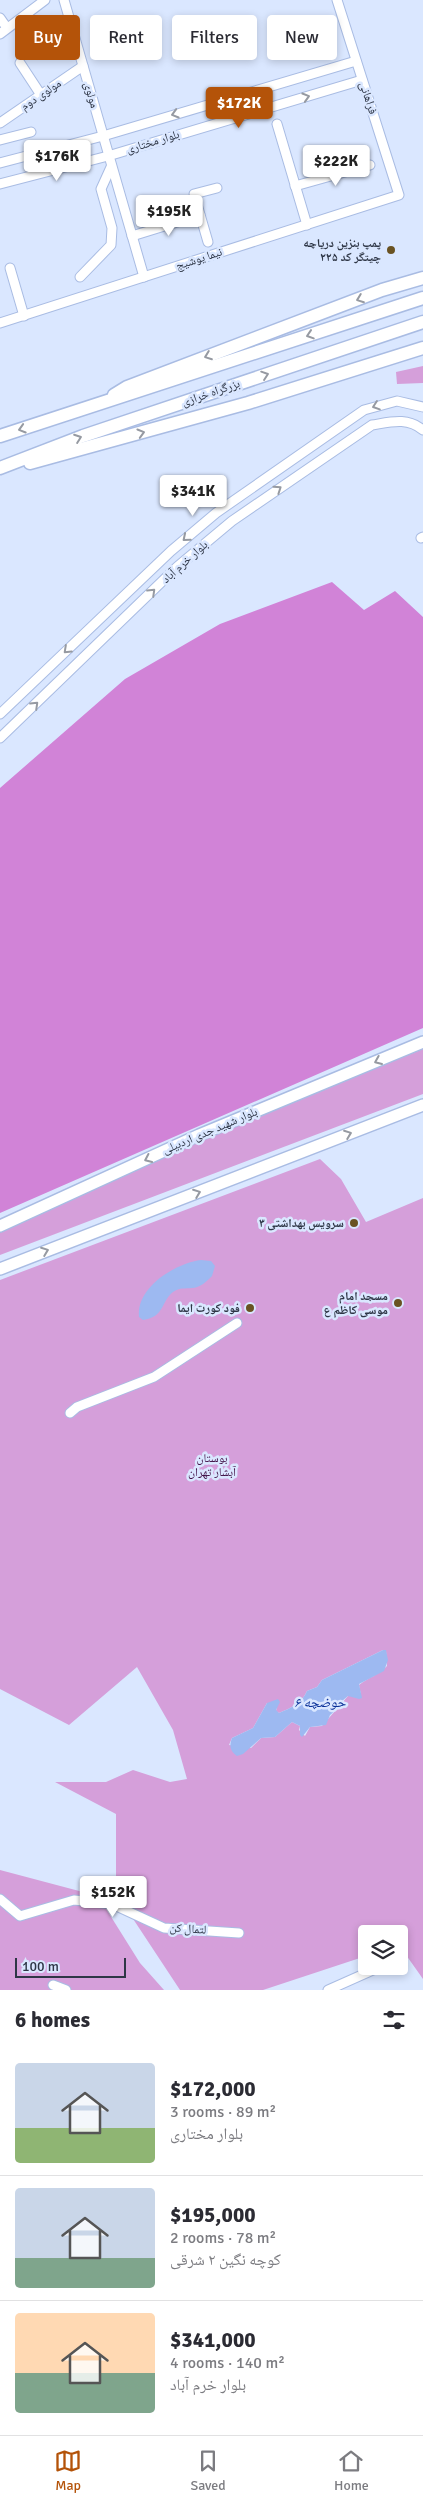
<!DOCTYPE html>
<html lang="en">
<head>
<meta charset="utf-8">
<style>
	:root { --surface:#fff; --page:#f7f7f7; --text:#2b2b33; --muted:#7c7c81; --line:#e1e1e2; --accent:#b45309 }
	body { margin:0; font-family:Signika,"Noto Naskh Arabic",sans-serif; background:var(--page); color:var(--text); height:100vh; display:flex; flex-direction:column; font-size:19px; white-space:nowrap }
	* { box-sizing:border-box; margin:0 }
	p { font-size:16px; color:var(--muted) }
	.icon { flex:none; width:28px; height:28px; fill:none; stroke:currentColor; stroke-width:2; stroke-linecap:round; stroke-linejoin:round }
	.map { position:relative; height:1990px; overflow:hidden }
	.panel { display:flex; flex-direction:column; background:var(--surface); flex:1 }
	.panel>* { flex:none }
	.guide { position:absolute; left:15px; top:15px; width:394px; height:45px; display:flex; gap:10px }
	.tools { position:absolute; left:358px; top:1925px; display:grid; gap:10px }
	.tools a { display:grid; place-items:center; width:50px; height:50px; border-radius:5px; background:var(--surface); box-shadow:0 2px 8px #0003; font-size:25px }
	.scale { position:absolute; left:15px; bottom:12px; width:111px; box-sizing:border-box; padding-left:5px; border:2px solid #2e3646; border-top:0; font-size:14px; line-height:18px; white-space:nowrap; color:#2e3646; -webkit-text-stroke:4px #dae7ff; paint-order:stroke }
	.price { position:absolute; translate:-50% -42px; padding:0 11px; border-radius:5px; background:#fff; color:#222; font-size:16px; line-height:32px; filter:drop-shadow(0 1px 2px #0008) }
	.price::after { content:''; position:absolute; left:50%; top:30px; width:15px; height:11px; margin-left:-8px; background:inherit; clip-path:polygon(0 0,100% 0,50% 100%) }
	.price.current { background:var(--accent); color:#fff }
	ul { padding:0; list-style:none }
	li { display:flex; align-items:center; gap:15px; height:125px; padding:0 15px }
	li+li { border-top:1px solid var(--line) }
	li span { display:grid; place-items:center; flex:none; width:140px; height:100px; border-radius:5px; color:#555 }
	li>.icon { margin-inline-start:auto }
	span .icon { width:60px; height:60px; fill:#fffc; stroke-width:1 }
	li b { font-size:21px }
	h2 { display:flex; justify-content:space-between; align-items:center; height:60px; padding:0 15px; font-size:21px }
	.tag { padding:0 18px; border-radius:5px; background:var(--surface); box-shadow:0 2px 8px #0003; font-size:18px; line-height:45px }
	.tag.current { background:var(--accent); color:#fff }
	.menu { display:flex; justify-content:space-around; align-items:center; height:70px; border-top:1px solid var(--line); background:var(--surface); font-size:14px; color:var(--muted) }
	.menu a { display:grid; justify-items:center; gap:2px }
	.menu .current { color:var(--accent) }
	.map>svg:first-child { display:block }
	.green { fill:#d59fda; fill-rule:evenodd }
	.forest { fill:#d183d7 }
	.water { fill:#9db9f1 }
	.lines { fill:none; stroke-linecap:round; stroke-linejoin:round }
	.minor-casing { stroke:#a9bce3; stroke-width:11 }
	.major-casing { stroke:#a9bce3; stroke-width:14 }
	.highway-casing { stroke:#a9bce3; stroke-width:15 }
	.minor { stroke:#fff; stroke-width:9 }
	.major { stroke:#fff; stroke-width:11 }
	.highway { stroke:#fff; stroke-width:12 }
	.oneway { stroke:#969aa2 }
	.poi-dot { fill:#695222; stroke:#dae7ff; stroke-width:2 }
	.labels { text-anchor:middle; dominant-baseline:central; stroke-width:5; stroke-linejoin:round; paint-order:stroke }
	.street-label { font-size:12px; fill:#2e3646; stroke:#dae7ff }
	.poi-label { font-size:12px; font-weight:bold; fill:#2e3646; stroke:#dae7ff; text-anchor:end }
	.park-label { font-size:12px; fill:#421247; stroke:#dae7ff }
	.water-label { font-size:14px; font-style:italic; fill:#092f98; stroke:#dae7ff }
</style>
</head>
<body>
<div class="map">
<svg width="423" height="1990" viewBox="0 0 423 1990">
	<rect width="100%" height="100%" fill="#dae7ff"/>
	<g class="green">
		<path d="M423 366V383L397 384 396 372Z"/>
		<path d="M423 1049V1094L0 1255V1232L198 1139Z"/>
		<path d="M320 1159 341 1179 366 1222 423 1198V1979L399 1945V1934H366V1956L263 1990H180L116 1893V1814L55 1782H106L133 1770 170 1782 187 1779 173 1730 137 1667 69 1725 0 1689V1280ZM383 1650 386 1651 387 1666C379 1675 369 1677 359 1685L361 1695 348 1696 322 1726 310 1727 305 1736 299 1730 300 1726 292 1722 275 1737 261 1738 251 1748 229 1745 232 1738 253 1728 267 1703 277 1706 276 1711 279 1713C291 1708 302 1703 307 1691L317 1687 322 1680Z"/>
		<path d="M0 1870 98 1896 140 1963 164 1990H0Z"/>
	</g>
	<path class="forest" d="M332 582 364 610 395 591 423 617V1028L0 1213V788L125 679 220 624Z"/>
	<g class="water">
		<path d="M201 1260 211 1261 215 1266 212 1276C207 1281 200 1288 192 1288 185 1289 180 1287 173 1292 161 1301 165 1317 143 1320L139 1317C136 1287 176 1263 201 1260Z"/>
		<path d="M383 1650H386L388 1660 384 1671 359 1684 362 1698 359 1699 348 1696 342 1701V1705L330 1715 326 1725 310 1727 302 1737 300 1735V1726L292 1722 275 1737 261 1738 243 1754 237 1756C230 1751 229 1746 232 1738L253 1728 267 1703 278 1699 280 1702 276 1710 279 1713C291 1708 302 1703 307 1691L317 1687 322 1680Z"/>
	</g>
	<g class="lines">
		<g class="minor-casing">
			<g id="minor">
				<path d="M64 0 144 277"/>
				<path d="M0 18 7 28"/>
				<path d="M0 34 45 0"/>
				<path d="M20 63 41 95"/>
				<path d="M0 123 83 66"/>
				<path d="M277 124 307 225"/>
				<path d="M0 140 31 132"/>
				<path d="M0 163 103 136 356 61"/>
				<path d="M0 184 108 156 362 80"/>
				<path d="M295 186 370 165"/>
				<path d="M132 236 200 215"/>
				<path d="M208 242 194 194 217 188"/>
				<path d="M10 268 24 316"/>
				<path d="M80 277 111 245 112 228 101 189 111 167"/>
				<path d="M0 323 399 195 337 0"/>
				<path d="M421 538 423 537"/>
				<path d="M0 714 171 551 216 513 364 410 397 401 423 407"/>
				<path d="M0 738 177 567 232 521 372 425C391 422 407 417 423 430"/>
				<path d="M70 1413 77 1407 154 1377 237 1323"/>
				<path d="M0 1899 20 1916 74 1900 112 1904 164 1928 239 1933"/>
				<path d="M399 1957 400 1956"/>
				<path d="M53 1985 66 1990"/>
				<path d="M328 1990 382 1966"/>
			</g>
		</g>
		<g class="major-casing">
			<g id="major">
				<path d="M0 1226 199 1135 423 1042"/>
				<path d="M0 1269 423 1105"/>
			</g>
		</g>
		<g class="highway-casing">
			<g id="highway">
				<path d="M114 395 127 387 382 290 423 278"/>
				<path d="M0 436 423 298"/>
				<path d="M30 463 248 403 423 348"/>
				<path d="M0 468 83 436 423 322"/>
			</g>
		</g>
		<use href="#minor" class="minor"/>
		<use href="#major" class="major"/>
		<use href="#highway" class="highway"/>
	</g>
	<defs><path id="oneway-chevron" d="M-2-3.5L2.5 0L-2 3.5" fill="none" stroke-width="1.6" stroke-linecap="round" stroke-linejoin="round" transform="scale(1.25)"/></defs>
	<g class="oneway">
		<use href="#oneway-chevron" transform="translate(306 97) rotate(-17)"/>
		<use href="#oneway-chevron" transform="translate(175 114) rotate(164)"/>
		<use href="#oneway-chevron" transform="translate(360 299) rotate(159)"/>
		<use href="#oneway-chevron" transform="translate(310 335) rotate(162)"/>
		<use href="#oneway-chevron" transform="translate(208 356) rotate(159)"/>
		<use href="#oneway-chevron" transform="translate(265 375) rotate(-19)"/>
		<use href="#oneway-chevron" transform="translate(376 406) rotate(161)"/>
		<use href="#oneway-chevron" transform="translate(22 429) rotate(163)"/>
		<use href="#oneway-chevron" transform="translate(141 433) rotate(-16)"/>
		<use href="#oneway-chevron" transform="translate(78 438) rotate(-20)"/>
		<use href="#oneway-chevron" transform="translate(278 489) rotate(-34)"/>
		<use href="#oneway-chevron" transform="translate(186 538) rotate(140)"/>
		<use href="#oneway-chevron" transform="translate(152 592) rotate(-44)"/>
		<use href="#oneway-chevron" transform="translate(67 650) rotate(137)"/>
		<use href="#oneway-chevron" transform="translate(35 705) rotate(-44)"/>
		<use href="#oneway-chevron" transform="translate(378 1061) rotate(157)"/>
		<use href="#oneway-chevron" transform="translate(348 1134) rotate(-21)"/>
		<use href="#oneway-chevron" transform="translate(148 1159) rotate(155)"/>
		<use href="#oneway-chevron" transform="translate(197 1193) rotate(-21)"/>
		<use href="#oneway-chevron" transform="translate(45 1251) rotate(-21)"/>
	</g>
	<g class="poi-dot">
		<circle cx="391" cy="250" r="5"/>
		<circle cx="354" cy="1223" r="5"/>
		<circle cx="398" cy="1303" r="5"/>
		<circle cx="250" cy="1308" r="5"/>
	</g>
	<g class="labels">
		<g class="street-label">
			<text transform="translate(41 95) rotate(-34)">مولوی دوم</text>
			<text transform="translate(91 95) rotate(74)">مولوی</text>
			<text transform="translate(368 98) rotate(72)">فراهانی</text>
			<text transform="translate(153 142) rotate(-17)">بلوار مختاری</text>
			<text transform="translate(199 259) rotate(-18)">نیما یوشیج</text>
			<text transform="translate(211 393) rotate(-19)">بزرگراه خرازی</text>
			<text transform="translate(185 562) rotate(-42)">بلوار خرم آباد</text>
			<text transform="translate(210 1131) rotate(-23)">بلوار شهید جدی اردبیلی</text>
			<text transform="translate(188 1929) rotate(4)">لتمال کن</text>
		</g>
		<g class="poi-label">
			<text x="381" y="243">پمپ بنزین دریاچه<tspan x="381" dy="14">چیتگر کد ۲۲۵</tspan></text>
			<text x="344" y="1223">سرویس بهداشتی ۳</text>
			<text x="388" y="1296">مسجد امام<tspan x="388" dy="14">موسی کاظم ع</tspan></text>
			<text x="240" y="1308">فود کورت ایما</text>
		</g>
		<g class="park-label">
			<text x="212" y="1458">بوستان<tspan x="212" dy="14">آبشار تهران</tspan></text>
		</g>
		<g class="water-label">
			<text x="320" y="1702">حوضچه ۶</text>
		</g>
	</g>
</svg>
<div class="tools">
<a><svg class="icon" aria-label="layers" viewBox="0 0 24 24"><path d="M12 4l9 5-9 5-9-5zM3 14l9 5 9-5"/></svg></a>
</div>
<div class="scale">100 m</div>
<b class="price current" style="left:239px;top:129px">$172K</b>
<b class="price" style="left:57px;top:182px">$176K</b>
<b class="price" style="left:336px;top:187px">$222K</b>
<b class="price" style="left:169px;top:237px">$195K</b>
<b class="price" style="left:193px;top:517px">$341K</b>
<b class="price" style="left:113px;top:1918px">$152K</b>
<div class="guide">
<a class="tag current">Buy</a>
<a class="tag">Rent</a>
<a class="tag">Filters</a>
<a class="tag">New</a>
</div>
</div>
<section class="panel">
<h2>6 homes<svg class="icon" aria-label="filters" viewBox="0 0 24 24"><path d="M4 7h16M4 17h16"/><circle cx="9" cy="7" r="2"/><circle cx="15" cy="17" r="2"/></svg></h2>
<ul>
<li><span style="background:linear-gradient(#c9d6e8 65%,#8fb573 0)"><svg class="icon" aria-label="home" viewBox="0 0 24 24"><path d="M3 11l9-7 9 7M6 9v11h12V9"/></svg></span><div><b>$172,000</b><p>3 rooms · 89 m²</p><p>بلوار مختاری</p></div></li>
<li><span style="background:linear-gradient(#c9d6e8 70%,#7fa58c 0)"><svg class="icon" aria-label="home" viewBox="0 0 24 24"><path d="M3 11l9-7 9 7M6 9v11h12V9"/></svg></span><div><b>$195,000</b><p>2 rooms · 78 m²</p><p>کوچه نگین ۲ شرقی</p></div></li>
<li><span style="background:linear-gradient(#ffd9b3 60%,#7fa58c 0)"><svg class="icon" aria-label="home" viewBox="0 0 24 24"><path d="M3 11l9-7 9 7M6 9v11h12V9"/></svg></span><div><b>$341,000</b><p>4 rooms · 140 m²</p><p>بلوار خرم آباد</p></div></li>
</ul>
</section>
<nav class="menu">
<a class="current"><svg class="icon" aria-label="map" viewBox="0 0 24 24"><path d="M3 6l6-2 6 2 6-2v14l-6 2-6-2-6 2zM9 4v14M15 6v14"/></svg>Map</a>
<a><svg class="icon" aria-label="saved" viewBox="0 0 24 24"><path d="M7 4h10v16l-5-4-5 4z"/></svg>Saved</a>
<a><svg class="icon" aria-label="home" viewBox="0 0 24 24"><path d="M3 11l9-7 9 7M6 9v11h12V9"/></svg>Home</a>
</nav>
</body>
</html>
